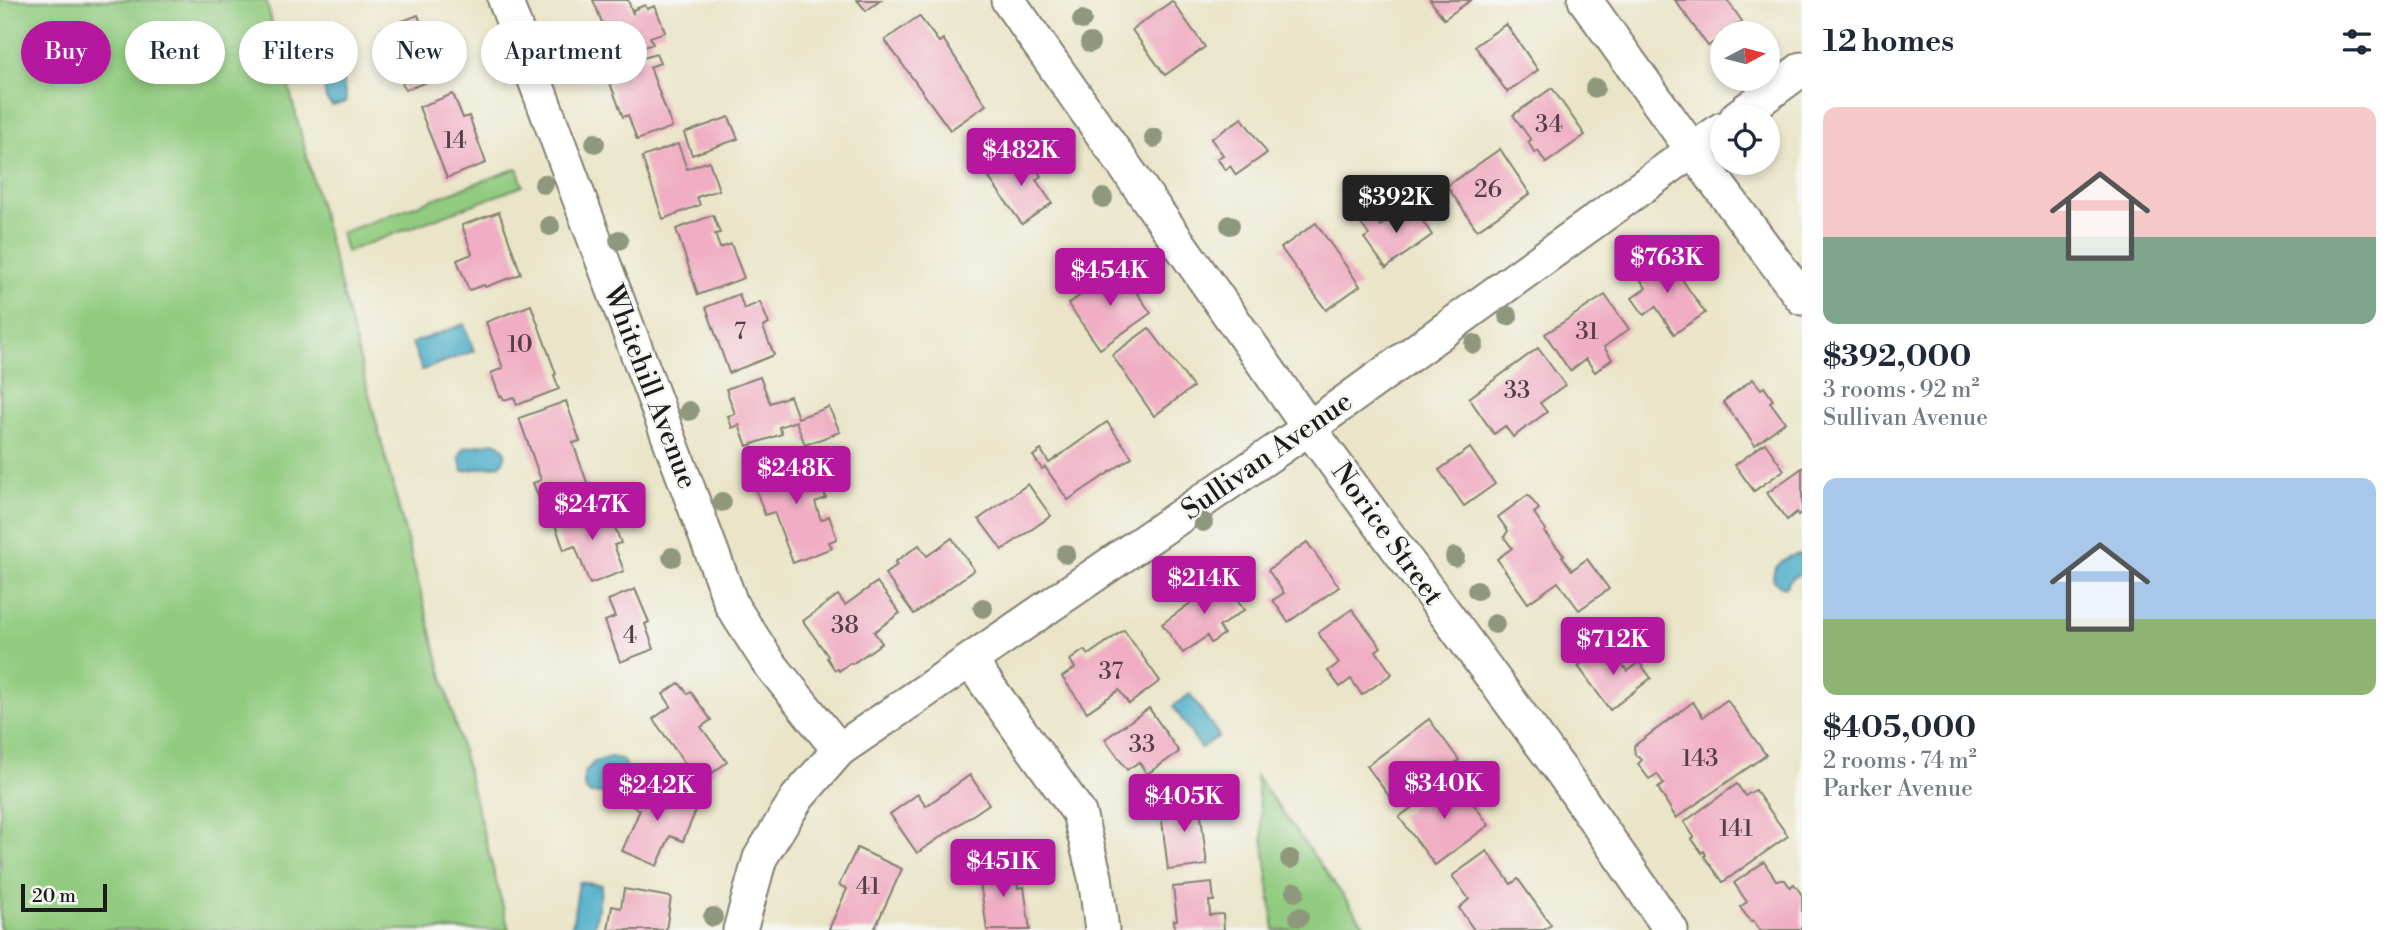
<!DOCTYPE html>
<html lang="en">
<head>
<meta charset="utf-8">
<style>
	:root { --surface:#fff; --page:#f2f2f3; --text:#1f2937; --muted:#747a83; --accent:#b5179e }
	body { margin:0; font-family:"Libre Bodoni",serif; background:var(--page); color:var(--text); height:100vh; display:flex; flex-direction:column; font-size:26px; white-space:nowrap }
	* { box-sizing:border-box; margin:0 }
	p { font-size:23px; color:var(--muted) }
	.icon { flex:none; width:38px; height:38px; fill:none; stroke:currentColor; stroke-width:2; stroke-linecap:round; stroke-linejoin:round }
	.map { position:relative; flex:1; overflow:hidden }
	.sheet { display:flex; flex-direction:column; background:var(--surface); width:595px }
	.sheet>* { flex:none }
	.hud { position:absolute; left:21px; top:21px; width:665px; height:63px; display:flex; gap:14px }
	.needle { width:46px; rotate:83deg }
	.buttons { position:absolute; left:1710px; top:21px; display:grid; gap:14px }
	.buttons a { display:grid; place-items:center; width:70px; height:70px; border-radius:50%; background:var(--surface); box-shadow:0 4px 10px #0003; font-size:35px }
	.scale { position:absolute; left:21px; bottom:18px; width:86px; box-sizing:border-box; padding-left:7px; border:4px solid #1c1c1c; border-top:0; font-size:19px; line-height:24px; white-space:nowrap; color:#1c1c1c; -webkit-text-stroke:5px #f6f6f2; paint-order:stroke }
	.price { position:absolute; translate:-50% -60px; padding:0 16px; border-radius:7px; background:var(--accent); color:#fff; font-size:23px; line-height:46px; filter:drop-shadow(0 2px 4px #0008) }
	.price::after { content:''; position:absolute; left:50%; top:42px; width:21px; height:16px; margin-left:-10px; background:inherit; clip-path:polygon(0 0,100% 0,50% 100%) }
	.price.active { background:#222; color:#fff }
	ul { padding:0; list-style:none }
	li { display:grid; align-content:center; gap:14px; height:371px; padding:0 21px }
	li span { display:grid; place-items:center; height:217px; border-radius:14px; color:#555 }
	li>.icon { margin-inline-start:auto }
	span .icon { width:126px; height:126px; fill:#fffc; stroke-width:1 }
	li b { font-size:30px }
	h2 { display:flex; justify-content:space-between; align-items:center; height:84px; padding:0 21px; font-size:30px }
	.chip { padding:0 24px; border-radius:32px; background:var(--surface); box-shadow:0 4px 10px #0003; font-size:24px; line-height:63px }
	.chip.active { background:var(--accent); color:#fff }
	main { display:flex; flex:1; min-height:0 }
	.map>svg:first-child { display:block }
	.green { fill:#91cb7f; stroke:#56744e; stroke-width:2 }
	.water { fill:#48acc7; stroke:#326472; stroke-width:2 }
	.building { fill:#f0adc3 }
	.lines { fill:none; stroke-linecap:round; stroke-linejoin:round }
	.minor-casing { stroke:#838072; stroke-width:37 }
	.minor { stroke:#fff; stroke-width:33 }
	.tree { fill:#8f987d }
	.labels { text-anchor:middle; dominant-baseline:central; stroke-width:5; stroke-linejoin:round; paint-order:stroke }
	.number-label { font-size:24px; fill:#514046 }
	.street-label { font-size:28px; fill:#1c1c1c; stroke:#f6f6f2 }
</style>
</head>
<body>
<main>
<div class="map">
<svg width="1802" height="930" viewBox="0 0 1802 930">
	<rect width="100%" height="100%" fill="#f6f6f2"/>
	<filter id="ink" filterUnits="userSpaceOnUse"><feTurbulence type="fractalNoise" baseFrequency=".0143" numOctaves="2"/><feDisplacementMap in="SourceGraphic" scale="14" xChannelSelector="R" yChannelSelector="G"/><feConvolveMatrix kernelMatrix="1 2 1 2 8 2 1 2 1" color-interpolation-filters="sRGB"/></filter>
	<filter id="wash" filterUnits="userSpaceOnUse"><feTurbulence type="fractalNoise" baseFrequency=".00686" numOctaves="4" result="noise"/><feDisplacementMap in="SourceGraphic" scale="28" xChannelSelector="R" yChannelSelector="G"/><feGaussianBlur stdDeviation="1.57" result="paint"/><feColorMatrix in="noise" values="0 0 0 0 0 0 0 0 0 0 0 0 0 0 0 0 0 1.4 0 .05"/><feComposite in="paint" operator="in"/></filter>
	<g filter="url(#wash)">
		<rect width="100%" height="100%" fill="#eae5c8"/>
		<g class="green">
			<path d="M0 0H266L509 930H0Z"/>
			<path d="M517 168 523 186 346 252 341 233Z"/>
			<path d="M1256 776 1368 930H1274Z"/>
		</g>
		<g class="water">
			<path d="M328 61 337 63 341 70 346 98V102L332 106 326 99 321 67Z"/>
			<path d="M464 324 474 351 422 370 412 343Z"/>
			<path d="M494 442C506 446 509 456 500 465L463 471 459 457 464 448Z"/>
			<path d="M1802 554V574L1793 577 1785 587C1759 582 1780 554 1802 554Z"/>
			<path d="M1190 694 1219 736 1201 748 1173 706Z"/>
			<path d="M610 757 621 759C635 775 620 778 608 783L603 793 590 794 584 787V773L594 762Z"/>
			<path d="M579 882 602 885 594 930 572 927Z"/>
		</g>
		<g id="blocks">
			<g class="building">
				<path d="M593 0H628L633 14V10L645 5 647 9 655 6 665 32 650 37 653 44 600 63 588 31 603 25Z"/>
				<path d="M857 0H881L866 11Z"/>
				<path d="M1430 0H1471L1444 19Z"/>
				<path d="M1675 0H1727L1742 21 1726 33H1722V36L1708 46Z"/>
				<path d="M1172 1 1205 47 1165 75 1132 30Z"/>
				<path d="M418 15 441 77 405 90 382 29Z"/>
				<path d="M919 16 939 42 943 39 986 105 950 130 885 40Z"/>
				<path d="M1506 24 1538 70 1507 92 1475 46Z"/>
				<path d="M656 54 660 63 650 67 672 127 637 140 628 115 623 117 605 70Z"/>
				<path d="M1552 88 1585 135 1546 163 1538 151 1535 153 1528 142 1531 140 1513 115Z"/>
				<path d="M453 94 463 118 469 116 486 163 447 178 419 107Z"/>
				<path d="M729 117 738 139 692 155 684 133Z"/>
				<path d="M1242 118 1267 153 1236 175 1230 166 1226 170 1217 159 1223 155 1211 139Z"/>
				<path d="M678 144 687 169 709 161 719 190 697 197 700 205 663 219 642 157Z"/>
				<path d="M1500 149 1530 194 1477 230 1447 186Z"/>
				<path d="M1024 153 1041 176 1036 180 1052 203 1022 224 989 178Z"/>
				<path d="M1411 204 1432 235 1386 268 1364 238 1369 235 1361 224 1372 215 1381 226Z"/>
				<path d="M499 212 521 274 485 287 484 285 469 290 457 260 472 254 462 225Z"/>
				<path d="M713 215 720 233 715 234 720 248 731 244 744 278 698 295 676 229Z"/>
				<path d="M1316 223 1360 286 1326 310 1281 248Z"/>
				<path d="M1660 254 1671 271 1675 269 1705 313 1674 334 1656 307 1644 315 1632 298 1646 288 1635 271Z"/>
				<path d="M1119 268 1151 313 1100 349 1068 304Z"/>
				<path d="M739 294 744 309 760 302 769 324 763 327 774 355 729 373 706 307Z"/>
				<path d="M1605 295 1629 329 1604 347 1612 359 1595 372 1586 359 1570 371 1545 334Z"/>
				<path d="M531 305 556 374 554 375 559 389 517 405 514 397 504 400 502 396 500 397 491 373 503 368 486 322Z"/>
				<path d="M1149 328 1193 387 1154 416 1112 355Z"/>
				<path d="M1538 348 1565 385 1540 403 1547 412 1513 437 1505 426 1494 434 1469 398Z"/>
				<path d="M760 377 770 403 790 396 798 418 829 407 840 432 805 445 796 421 779 427 782 434 747 446 739 425 732 428 728 416 735 414 726 389Z"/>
				<path d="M1753 379 1761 389 1764 387 1773 400 1770 402 1785 422 1755 445 1723 402Z"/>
				<path d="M566 401 580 441 573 443 591 494 544 511 533 483 541 480 519 418Z"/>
				<path d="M1107 422 1132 457 1068 500 1045 467 1042 469 1033 456 1041 450 1049 463Z"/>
				<path d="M1765 443 1784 470 1754 491 1735 465Z"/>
				<path d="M1470 448 1495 484 1464 506 1439 470Z"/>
				<path d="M810 453 826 498 815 502 821 520 829 516 837 539 829 542 832 548 793 563 774 512 765 515 751 476Z"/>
				<path d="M1802 468V512L1798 515 1797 512 1787 520 1767 493Z"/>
				<path d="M1028 484 1051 516 1002 550 979 519Z"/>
				<path d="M1528 495 1539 509 1534 513 1546 530 1544 532 1564 555 1562 556 1572 570 1587 559 1609 589 1579 610 1558 582 1528 603 1497 559 1512 548 1504 537 1508 531 1498 517Z"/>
				<path d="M594 506 597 513 608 509 621 543 614 545 624 571 590 584 575 546 564 550 554 522Z"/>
				<path d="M952 538 974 570 914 614 885 574 897 565 895 562 919 545 927 556Z"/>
				<path d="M1307 542 1339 587 1288 622 1273 600 1284 593 1268 570Z"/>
				<path d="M1220 576 1244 610 1219 627 1224 634 1211 643 1207 636 1183 653 1162 624 1196 599 1194 595Z"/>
				<path d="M877 582 900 613 874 632 882 643 852 664 850 663 839 671 838 669 835 670 827 658 828 656 803 621 838 595 845 605Z"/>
				<path d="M635 589 649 622 645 624 654 649 620 662 605 621 615 617 608 600Z"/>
				<path d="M1352 609 1381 647 1376 651 1392 674 1362 695 1351 679 1340 687 1328 671 1339 663 1318 633Z"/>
				<path d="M1124 630 1160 681 1129 704 1119 690 1087 712 1062 677 1075 668 1070 660 1084 650 1088 655Z"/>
				<path d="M1608 644 1627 671 1639 662 1651 678 1610 710 1578 666Z"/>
				<path d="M679 683 688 694 691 692 711 720 701 727 727 762 699 783 653 719 671 706 663 694Z"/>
				<path d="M1727 700 1766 755 1676 818 1658 788 1664 784 1657 774 1649 779 1638 764 1642 760 1635 755 1634 746 1693 702 1703 717Z"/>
				<path d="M1149 708 1179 752 1147 774 1139 762 1127 770 1105 739Z"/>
				<path d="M1429 719 1459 760 1397 807 1367 766Z"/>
				<path d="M970 775 989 804 917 853 890 814 918 794 926 806Z"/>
				<path d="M1453 777 1489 825 1435 865 1399 817Z"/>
				<path d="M637 782 670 797 671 792 686 799 684 802 697 808 683 841 670 836 657 866 622 851 640 810 628 804Z"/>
				<path d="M1737 784 1745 796 1755 790 1788 836 1723 882 1704 856 1706 855 1704 851 1702 853 1692 839 1694 837 1684 822Z"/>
				<path d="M1199 799 1207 865 1168 870 1160 804Z"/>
				<path d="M857 848 902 869 874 930H832L829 929 847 889 839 885Z"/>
				<path d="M1487 851 1511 884 1518 879 1551 925 1544 930H1474L1459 908 1469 899 1452 876Z"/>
				<path d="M1014 862 1018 888 1024 887 1030 930H987L978 868Z"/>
				<path d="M1764 862 1776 880H1785L1790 887 1794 884 1802 895V930H1760L1753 920 1751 922 1740 907 1747 902 1734 883Z"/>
				<path d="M1212 883 1214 901H1209L1210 915 1223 914 1224 930H1175L1174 920H1177L1173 887Z"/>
				<path d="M624 889 671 897 666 930H608L612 906 621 908Z"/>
			</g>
		</g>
	</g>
	<g filter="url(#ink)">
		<use href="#blocks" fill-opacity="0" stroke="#838072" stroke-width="2"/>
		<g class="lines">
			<g class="minor-casing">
				<g id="minor">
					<path d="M505 0 732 606 769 663 839 750"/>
					<path d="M1008 0 1309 428 1562 772 1671 930"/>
					<path d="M1585 0 1693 151 1802 298"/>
					<path d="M1737 117 1802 69"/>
					<path d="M971 662 1079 813 1095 877 1102 930"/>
					<path d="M740 930 760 858 797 798 839 750 1309 428 1722 129"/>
				</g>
			</g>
			<use href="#minor" class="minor"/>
		</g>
		<g class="tree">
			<circle cx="1082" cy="20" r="10"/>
			<circle cx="1090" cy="43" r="10"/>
			<circle cx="1595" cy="88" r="10"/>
			<circle cx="1154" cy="138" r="10"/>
			<circle cx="595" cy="143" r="10"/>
			<circle cx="544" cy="184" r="10"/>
			<circle cx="1103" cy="198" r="10"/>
			<circle cx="1230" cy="225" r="10"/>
			<circle cx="550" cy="226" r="10"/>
			<circle cx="619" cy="240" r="10"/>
			<circle cx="1508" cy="316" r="10"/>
			<circle cx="1474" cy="344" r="10"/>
			<circle cx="689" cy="411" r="10"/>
			<circle cx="722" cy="502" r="10"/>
			<circle cx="1203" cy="522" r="10"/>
			<circle cx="1066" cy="554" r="10"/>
			<circle cx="672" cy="557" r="10"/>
			<circle cx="1455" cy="557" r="10"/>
			<circle cx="1477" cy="590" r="10"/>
			<circle cx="983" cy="608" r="10"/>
			<circle cx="1495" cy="624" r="10"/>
			<circle cx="1290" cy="859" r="10"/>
			<circle cx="1295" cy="892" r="10"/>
			<circle cx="713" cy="917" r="10"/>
			<circle cx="1299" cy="917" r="10"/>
		</g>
	</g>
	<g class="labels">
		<g class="number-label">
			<text x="1549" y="125">34</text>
			<text x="455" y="141">14</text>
			<text x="1488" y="190">26</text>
			<text x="740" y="332">7</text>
			<text x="1587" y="332">31</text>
			<text x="520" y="345">10</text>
			<text x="1517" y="391">33</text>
			<text x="845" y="626">38</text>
			<text x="630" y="636">4</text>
			<text x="1111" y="672">37</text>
			<text x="1142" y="745">33</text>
			<text x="1700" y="759">143</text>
			<text x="1736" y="829">141</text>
			<text x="868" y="887">41</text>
		</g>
		<g class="street-label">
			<text transform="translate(650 387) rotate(69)">Whitehill Avenue</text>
			<text transform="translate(1267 456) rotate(-35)">Sullivan Avenue</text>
			<text transform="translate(1387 534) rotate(54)">Norice Street</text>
		</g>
	</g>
</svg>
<div class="buttons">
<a><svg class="needle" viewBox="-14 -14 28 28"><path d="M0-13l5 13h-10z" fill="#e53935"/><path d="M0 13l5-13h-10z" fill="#747a83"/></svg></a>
<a><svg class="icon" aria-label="locate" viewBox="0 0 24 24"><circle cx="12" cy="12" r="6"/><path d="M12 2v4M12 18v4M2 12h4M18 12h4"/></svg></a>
</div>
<div class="scale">20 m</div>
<b class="price" style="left:1021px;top:188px">$482K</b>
<b class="price active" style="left:1396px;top:235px">$392K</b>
<b class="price" style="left:1667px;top:295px">$763K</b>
<b class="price" style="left:1110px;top:308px">$454K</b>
<b class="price" style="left:796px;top:506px">$248K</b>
<b class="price" style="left:592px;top:542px">$247K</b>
<b class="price" style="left:1204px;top:616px">$214K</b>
<b class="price" style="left:1613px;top:677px">$712K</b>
<b class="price" style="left:1444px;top:821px">$340K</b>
<b class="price" style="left:657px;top:823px">$242K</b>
<b class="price" style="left:1184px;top:834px">$405K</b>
<b class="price" style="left:1003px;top:899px">$451K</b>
<div class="hud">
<a class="chip active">Buy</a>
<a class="chip">Rent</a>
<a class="chip">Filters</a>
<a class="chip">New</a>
<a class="chip">Apartment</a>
</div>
</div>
<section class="sheet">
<h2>12 homes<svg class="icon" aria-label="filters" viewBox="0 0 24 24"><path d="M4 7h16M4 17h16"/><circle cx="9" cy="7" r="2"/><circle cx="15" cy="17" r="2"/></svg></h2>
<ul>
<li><span style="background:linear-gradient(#f6c9c9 60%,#7fa58c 0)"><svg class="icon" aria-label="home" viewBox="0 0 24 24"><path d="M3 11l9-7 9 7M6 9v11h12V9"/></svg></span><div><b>$392,000</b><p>3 rooms · 92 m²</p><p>Sullivan Avenue</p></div></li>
<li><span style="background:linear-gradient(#a9c7e8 65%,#8fb573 0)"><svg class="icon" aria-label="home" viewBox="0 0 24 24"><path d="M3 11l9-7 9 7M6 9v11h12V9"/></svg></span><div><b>$405,000</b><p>2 rooms · 74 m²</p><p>Parker Avenue</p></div></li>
</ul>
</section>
</main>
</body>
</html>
